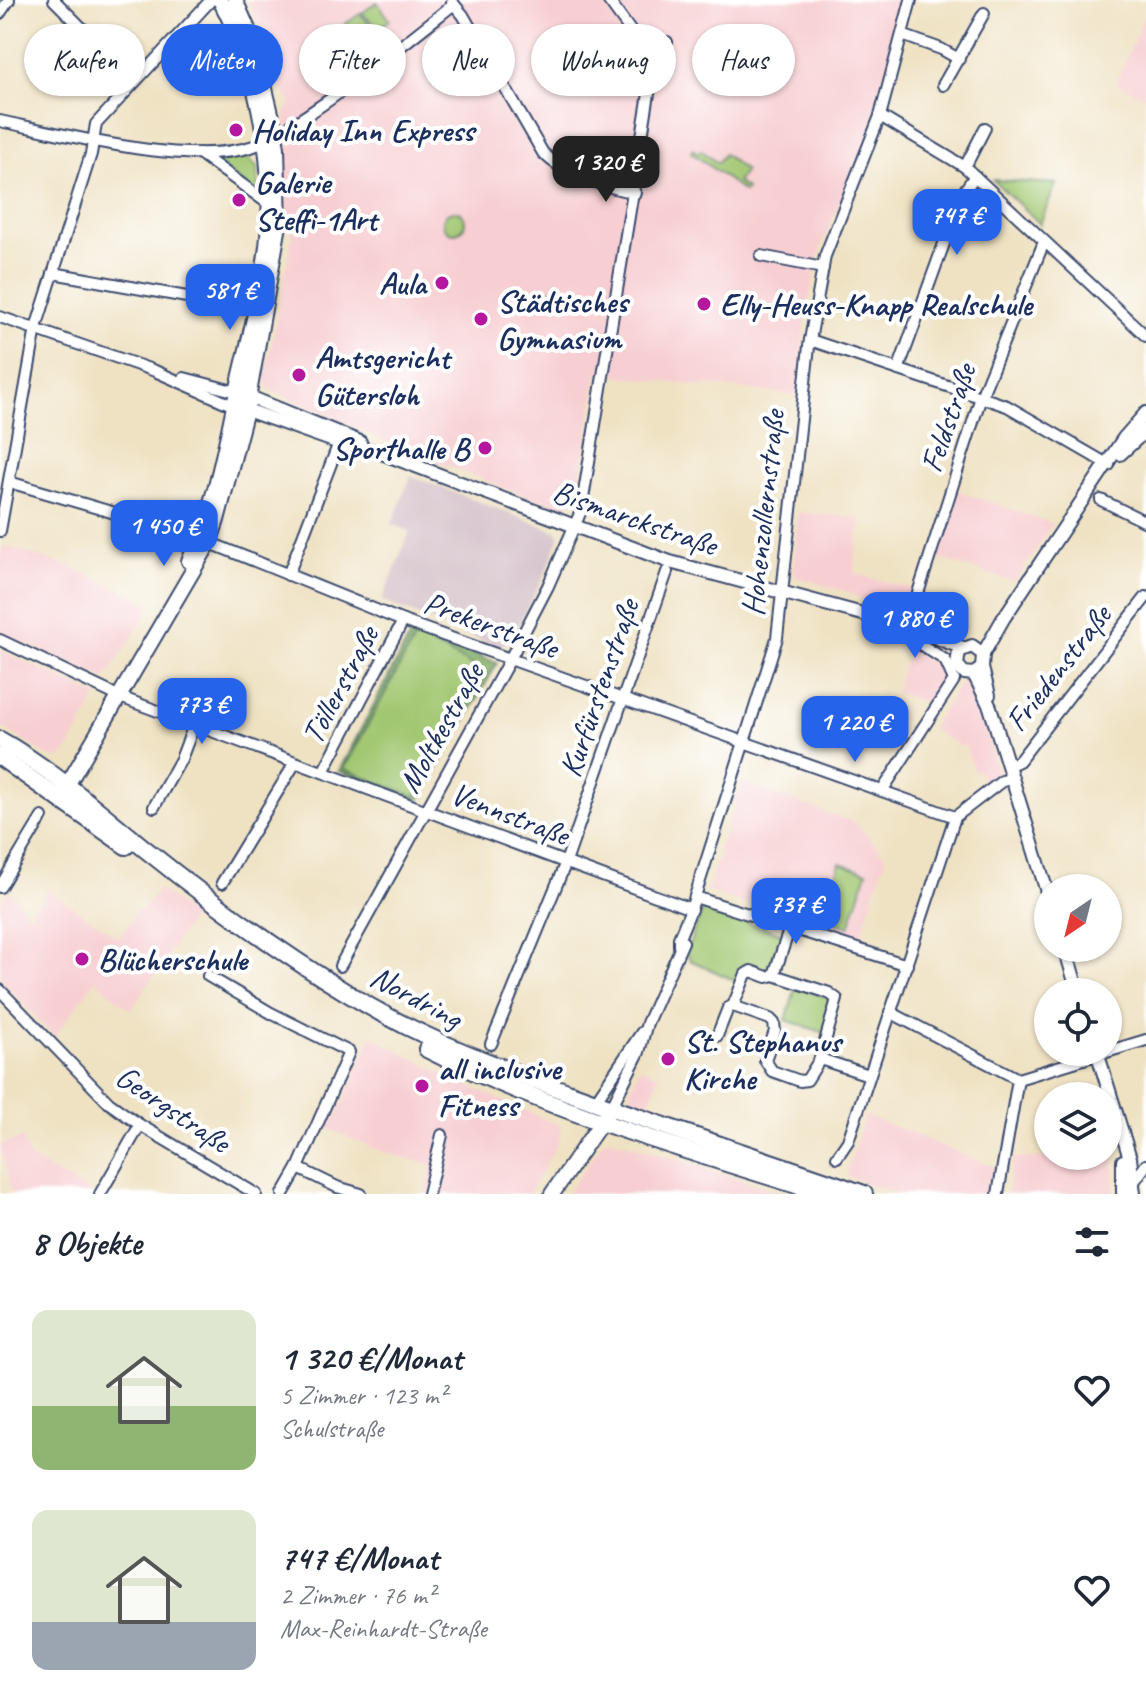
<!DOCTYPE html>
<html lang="de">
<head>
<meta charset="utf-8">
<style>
	:root { --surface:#fff; --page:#f6f6f7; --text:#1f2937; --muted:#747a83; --accent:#2563eb }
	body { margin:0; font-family:Caveat,sans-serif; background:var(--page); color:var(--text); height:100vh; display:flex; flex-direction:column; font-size:30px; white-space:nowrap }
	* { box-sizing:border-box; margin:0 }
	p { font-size:26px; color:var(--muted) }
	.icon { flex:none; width:44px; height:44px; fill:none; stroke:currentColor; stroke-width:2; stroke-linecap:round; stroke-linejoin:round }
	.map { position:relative; height:1194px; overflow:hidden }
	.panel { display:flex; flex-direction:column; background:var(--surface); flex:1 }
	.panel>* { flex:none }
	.hud { position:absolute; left:24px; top:24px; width:1098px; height:72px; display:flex; gap:16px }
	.needle { width:52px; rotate:215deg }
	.fabs { position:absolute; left:1034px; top:874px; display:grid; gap:16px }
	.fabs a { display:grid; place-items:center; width:88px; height:88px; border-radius:50%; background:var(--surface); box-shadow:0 2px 6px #0004; font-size:40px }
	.price { position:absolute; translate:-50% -68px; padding:0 18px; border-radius:16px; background:var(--accent); color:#fff; font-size:26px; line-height:52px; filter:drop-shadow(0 2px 4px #0008) }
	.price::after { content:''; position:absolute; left:50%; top:48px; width:24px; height:18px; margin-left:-12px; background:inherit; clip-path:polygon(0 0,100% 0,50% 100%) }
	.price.current { background:#222; color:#fff }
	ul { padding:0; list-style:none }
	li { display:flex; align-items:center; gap:24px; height:200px; padding:0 32px }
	li span { display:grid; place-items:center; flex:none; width:224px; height:160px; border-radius:16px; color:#555 }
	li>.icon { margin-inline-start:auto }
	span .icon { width:96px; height:96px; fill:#fffc; stroke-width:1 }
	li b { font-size:34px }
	h2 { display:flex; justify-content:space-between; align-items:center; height:96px; padding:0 32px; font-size:34px }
	.pill { padding:0 28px; border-radius:36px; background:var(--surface); box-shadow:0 2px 6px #0004; font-size:28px; line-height:72px }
	.pill.current { background:var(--accent); color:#fff }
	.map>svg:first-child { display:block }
	.built { fill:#f7cfd2 }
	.industrial { fill:#d2bdc6 }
	.green { fill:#a2c772; stroke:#5e7b68; stroke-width:2 }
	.forest { fill:#81ac64; stroke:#4e6e61; stroke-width:2 }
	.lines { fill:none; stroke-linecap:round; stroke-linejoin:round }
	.minor-casing { stroke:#3b4a6d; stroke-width:14 }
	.tertiary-casing { stroke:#3b4a6d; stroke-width:16 }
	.secondary-casing { stroke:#3b4a6d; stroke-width:18 }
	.primary-casing { stroke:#3b4a6d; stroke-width:20 }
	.minor { stroke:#fff; stroke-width:10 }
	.tertiary { stroke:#fff; stroke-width:12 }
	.secondary { stroke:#fff; stroke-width:14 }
	.primary { stroke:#fff; stroke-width:16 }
	.poi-dot { fill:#b5179e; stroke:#fff; stroke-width:3 }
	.labels { text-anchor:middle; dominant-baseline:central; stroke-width:8; stroke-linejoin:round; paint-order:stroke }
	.poi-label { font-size:32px; font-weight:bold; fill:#1b2f5e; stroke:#fff; text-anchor:start }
	.street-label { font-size:32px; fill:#1b2f5e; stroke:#fff }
</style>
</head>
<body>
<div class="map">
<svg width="1146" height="1194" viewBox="0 0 1146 1194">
	<rect width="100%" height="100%" fill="#fff"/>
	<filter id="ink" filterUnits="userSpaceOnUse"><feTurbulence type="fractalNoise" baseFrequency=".0125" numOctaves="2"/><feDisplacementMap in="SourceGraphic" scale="16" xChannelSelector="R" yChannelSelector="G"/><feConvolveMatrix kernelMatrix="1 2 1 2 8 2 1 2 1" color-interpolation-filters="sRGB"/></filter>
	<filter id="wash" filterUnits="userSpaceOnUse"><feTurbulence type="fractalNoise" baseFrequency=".006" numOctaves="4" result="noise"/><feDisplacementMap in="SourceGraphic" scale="32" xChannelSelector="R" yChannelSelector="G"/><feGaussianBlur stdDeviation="1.8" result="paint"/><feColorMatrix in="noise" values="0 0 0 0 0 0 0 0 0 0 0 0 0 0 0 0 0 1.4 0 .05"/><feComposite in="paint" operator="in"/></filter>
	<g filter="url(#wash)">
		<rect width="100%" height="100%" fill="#efe2c3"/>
		<g class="built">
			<path d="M247 0H905L873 122 821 247 808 305 796 395 706 385 705 387 598 373 579 487 572 502 566 507 529 497 417 455 268 389 265 377 292 237 287 216 285 145 289 141 284 118 290 103 274 77 264 35Z"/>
			<path d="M1146 10V97L1116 83Z"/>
			<path d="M958 491 1053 524 1015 582 937 558Z"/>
			<path d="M798 512 860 518 854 573 912 589 904 613 866 602 848 592 796 577 793 574Z"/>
			<path d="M4 545 75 569 152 605 106 679 0 633V554Z"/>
			<path d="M908 647 948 674V678L931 704 895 693Z"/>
			<path d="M0 650 98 696 68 750 60 758 50 757 0 726Z"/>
			<path d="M961 682 974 690 998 773 985 786 980 771 973 770 965 746H959L931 728Z"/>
			<path d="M741 782 856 823 886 857 859 941 707 891 717 859 719 860 721 855 718 853Z"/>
			<path d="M158 889 193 916 131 1010 95 981 54 1037 0 980V904L9 890 30 916 48 890 119 938 139 908 143 910Z"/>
			<path d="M371 1036 453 1079 561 1126 559 1141 529 1194H425L432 1165 384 1152 322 1126 323 1123 338 1114Z"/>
			<path d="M640 1067 658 1075 650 1105 633 1099 630 1089Z"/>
			<path d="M1096 1083 1100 1096H1058Z"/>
			<path d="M865 1115 995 1167 989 1194H900L846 1176Z"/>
			<path d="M1108 1123 1114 1159V1194H1007L1013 1158 1108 1156Z"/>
			<path d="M23 1138 29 1157 92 1194H12L0 1145Z"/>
			<path d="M609 1138 673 1158 785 1194H567L603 1141Z"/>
		</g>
		<path class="industrial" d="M411 476 558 532 559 538 545 574 510 641 498 647 382 601 410 531 392 524Z"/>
		<g class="green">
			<path d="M377 2 390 20 378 28 362 13Z"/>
			<path d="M360 14 376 30 354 44 345 24Z"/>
			<path d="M693 149 698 153 701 150 717 163 724 154 745 171 737 182 746 189 744 192 691 152Z"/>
			<path d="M247 157 257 167 259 195 213 161Z"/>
			<path d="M994 180 1056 184 1040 224 993 180Z"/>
			<circle cx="454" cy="222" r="11"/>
			<path d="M546 289 569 293 567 303 544 299Z"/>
			<path d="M413 631 497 663 419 801 339 771Z"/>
			<path d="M840 863 867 872 849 927 822 918Z"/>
			<path d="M703 908 783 934 770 970H756L738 982 690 960 686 953Z"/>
			<path d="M796 987 829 998 832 1002 825 1033 786 1020Z"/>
		</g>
		<path class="forest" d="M413 631 497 663 456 737 450 733 483 671 416 636 344 769 415 797 446 739 452 743 419 801 339 771Z"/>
	</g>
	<g filter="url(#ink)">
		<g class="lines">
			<g class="minor-casing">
				<g id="minor">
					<path d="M54 0 82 28"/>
					<path d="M608 0 643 48 659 56"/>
					<path d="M452 2 463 15 543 153C566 176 604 186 635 193"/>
					<path d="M0 13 9 0"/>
					<path d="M902 35 941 49 959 59"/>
					<path d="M943 85 984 13"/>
					<path d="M880 116 965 167 1146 336"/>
					<path d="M0 121C67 135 189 168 254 146 268 142 279 133 292 125 348 89 401 46 454 4"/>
					<path d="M199 153 269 204"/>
					<path d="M965 167 985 128"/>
					<path d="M761 256 823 268"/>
					<path d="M53 273 259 310"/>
					<path d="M0 317 155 371 234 406"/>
					<path d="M810 340 1007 406 1109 465"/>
					<path d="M898 370 962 194 975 176"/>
					<path d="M184 378 237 392"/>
					<path d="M9 482 193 536 403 621 955 817"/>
					<path d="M1101 500 1146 522"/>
					<path d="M0 531 36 328 91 154 96 124 211 0"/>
					<path d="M288 575 342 435"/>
					<path d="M911 615 981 397 1044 242"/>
					<path d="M0 640 120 697 691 909"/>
					<path d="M1008 766 1019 761 1146 597"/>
					<path d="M323 772 403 621"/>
					<path d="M882 791 954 680 945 660 917 642 916 629"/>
					<path d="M154 807 181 759 194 725"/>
					<path d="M222 883 295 763"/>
					<path d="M0 887 42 817"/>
					<path d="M695 897 907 965"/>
					<path d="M679 946V938L691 909 777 638 809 346 825 256 880 116 911 0"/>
					<path d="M340 966 510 659 548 586 581 511 653 69 667 42"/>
					<path d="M774 975 790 927"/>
					<path d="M208 976 271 1013 349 1052 298 1168 283 1194"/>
					<path d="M0 990 109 1103 140 1125 256 1194"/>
					<path d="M733 1006 770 1019 774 1023 775 1031 765 1060 772 1071 800 1081 807 1080 820 1059"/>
					<path d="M890 1012 1018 1079 1146 1040"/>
					<path d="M717 1036 728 1008 733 1006 746 974 751 971 767 977 774 975 829 993 837 999 820 1059 869 1075"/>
					<path d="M491 1044 566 862 667 572"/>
					<path d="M595 1102 642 1032"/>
					<path d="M611 1108 639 1052 647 1023 683 942"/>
					<path d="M837 1157 848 1141 955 817 1002 781 1012 779"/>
					<path d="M298 1168 337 1187 361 1194"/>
					<path d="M1133 1183 1146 1165"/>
					<path d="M100 1194 140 1125"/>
					<path d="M428 1194 442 1135"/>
					<path d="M998 1194 1018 1079"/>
				</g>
			</g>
			<g class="tertiary-casing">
				<g id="tertiary">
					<path d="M240 393 360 442"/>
					<path d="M238 407 334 441 384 454 670 562 907 626 963 648"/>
					<path d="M1120 454 1146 430"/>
					<path d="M983 654 1003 619 1124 438 1146 413"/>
					<path d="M982 668 974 674 964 673 957 665 959 651 972 646 983 654 982 668 989 695"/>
					<path d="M974 674 990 707 1048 895"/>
					<path d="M1065 948 1078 992"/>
					<path d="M1097 1052 1130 1158 1134 1194"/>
					<path d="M1123 1161V1194"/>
				</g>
			</g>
			<g class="secondary-casing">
				<g id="secondary">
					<path d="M189 561C214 509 225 449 237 392 249 339 266 277 269 224 273 149 255 66 220 0"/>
					<path d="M62 794 209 543 217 520 246 410 279 225 277 148 273 122 254 43 235 0"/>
					<path d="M552 1194 611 1108"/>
				</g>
			</g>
			<g class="primary-casing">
				<g id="primary">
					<path d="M0 740C53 770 98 811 145 849 211 902 279 952 352 996 422 1039 496 1066 573 1094 669 1129 767 1160 864 1194"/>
					<path d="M0 757 126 846"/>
					<path d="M427 1049C553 1113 690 1151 825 1194"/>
				</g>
			</g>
			<use href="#minor" class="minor"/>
			<use href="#tertiary" class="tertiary"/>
			<use href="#secondary" class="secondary"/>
			<use href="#primary" class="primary"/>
		</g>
	</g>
	<g class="poi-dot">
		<circle cx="236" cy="130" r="8"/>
		<circle cx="239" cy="200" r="8"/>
		<circle cx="442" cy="283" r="8"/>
		<circle cx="704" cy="304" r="8"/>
		<circle cx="481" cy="319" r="8"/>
		<circle cx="299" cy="375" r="8"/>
		<circle cx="485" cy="448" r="8"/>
		<circle cx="82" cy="959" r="8"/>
		<circle cx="668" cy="1059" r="8"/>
		<circle cx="422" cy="1086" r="8"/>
	</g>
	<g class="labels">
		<g class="poi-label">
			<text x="252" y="130">Holiday Inn Express</text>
			<text x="255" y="182">Galerie<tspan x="255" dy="37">Steffi-1Art</tspan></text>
			<text x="426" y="283" text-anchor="end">Aula</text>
			<text x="497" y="301">Städtisches<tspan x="497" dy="37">Gymnasium</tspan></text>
			<text x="720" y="304">Elly-Heuss-Knapp Realschule</text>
			<text x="315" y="357">Amtsgericht<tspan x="315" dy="37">Gütersloh</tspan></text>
			<text x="469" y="448" text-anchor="end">Sporthalle B</text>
			<text x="98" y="959">Blücherschule</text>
			<text x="684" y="1041">St. Stephanus<tspan x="684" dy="37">Kirche</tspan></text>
			<text x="438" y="1068">all inclusive<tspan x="438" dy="37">Fitness</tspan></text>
		</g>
		<g class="street-label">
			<text transform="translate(948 418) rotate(-71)">Feldstraße</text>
			<text transform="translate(763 513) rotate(-84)">Hohenzollernstraße</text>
			<text transform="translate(635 518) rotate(19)">Bismarckstraße</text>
			<text transform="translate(491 625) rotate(20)">Prekerstraße</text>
			<text transform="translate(1058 668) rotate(-52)">Friedenstraße</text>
			<text transform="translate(340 685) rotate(-62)">Töllerstraße</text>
			<text transform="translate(599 688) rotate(-71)">Kurfürstenstraße</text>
			<text transform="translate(441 728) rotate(-61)">Moltkestraße</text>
			<text transform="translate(510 814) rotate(21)">Vennstraße</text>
			<text transform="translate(416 997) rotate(28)">Nordring</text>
			<text transform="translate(173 1109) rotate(34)">Georgstraße</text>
		</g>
	</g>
</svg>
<div class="fabs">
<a><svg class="needle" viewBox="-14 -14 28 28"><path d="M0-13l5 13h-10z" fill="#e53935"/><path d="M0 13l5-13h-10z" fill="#747a83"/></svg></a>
<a><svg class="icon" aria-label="locate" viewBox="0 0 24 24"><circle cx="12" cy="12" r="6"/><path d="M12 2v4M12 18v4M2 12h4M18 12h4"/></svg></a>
<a><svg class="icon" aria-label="layers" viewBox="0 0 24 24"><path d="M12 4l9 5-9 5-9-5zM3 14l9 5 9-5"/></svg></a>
</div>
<b class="price current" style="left:606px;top:204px">1 320 €</b>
<b class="price" style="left:957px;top:257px">747 €</b>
<b class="price" style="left:230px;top:332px">581 €</b>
<b class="price" style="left:164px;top:568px">1 450 €</b>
<b class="price" style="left:915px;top:660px">1 880 €</b>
<b class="price" style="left:202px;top:746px">773 €</b>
<b class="price" style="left:855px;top:764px">1 220 €</b>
<b class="price" style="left:796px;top:946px">737 €</b>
<div class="hud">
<a class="pill">Kaufen</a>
<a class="pill current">Mieten</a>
<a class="pill">Filter</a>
<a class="pill">Neu</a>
<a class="pill">Wohnung</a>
<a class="pill">Haus</a>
</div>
</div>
<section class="panel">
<h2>8 Objekte<svg class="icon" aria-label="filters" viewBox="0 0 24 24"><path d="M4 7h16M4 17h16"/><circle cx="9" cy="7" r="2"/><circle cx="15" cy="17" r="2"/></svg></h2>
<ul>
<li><span style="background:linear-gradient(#dfe7d0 60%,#8fb573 0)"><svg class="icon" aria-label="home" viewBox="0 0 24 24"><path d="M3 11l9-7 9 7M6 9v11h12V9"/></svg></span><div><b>1 320 €/Monat</b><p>5 Zimmer · 123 m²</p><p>Schulstraße</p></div><svg class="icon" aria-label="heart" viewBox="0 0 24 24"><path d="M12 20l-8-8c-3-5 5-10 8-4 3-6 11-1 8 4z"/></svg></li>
<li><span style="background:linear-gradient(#dfe7d0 70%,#9aa5b1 0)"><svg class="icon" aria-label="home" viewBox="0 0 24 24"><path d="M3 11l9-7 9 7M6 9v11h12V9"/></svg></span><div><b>747 €/Monat</b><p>2 Zimmer · 76 m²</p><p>Max-Reinhardt-Straße</p></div><svg class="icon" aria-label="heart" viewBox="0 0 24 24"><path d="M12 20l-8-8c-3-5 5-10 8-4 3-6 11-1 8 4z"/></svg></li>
</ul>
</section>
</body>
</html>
